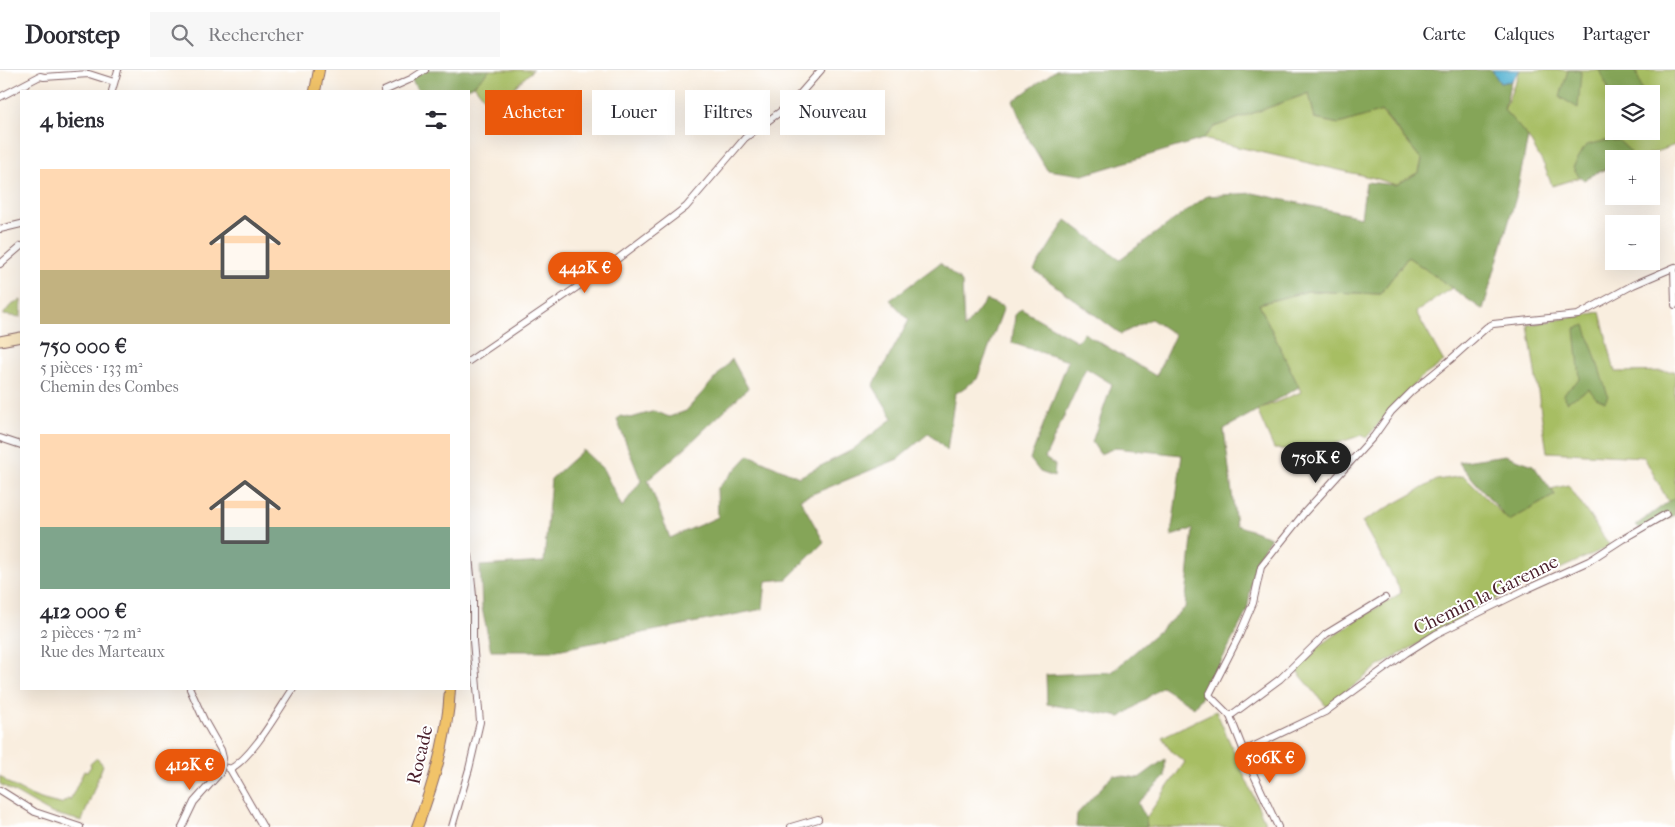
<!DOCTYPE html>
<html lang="fr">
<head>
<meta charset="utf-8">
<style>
	:root { --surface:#fff; --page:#f7f7f7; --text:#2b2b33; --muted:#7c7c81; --line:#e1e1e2; --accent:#ea580c }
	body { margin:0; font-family:"IM FELL French Canon",serif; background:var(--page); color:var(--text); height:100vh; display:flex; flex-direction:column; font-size:19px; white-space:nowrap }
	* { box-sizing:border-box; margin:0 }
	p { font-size:16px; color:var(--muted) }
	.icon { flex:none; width:28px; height:28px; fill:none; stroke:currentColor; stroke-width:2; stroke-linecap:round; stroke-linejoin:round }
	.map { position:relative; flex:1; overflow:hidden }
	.side { position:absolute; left:20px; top:20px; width:450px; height:600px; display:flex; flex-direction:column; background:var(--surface); border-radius:0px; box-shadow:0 5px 20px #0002 }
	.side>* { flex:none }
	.hud { position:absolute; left:485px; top:20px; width:475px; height:45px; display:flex; gap:10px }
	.fabs { position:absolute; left:1605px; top:15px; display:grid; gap:10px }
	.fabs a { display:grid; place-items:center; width:55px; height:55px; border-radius:0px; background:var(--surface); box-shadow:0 5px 20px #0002; font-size:25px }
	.price { position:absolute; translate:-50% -42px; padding:0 11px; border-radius:18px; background:var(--accent); color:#fff; font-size:16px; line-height:32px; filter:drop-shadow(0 1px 2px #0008) }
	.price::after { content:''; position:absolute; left:50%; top:30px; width:15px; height:11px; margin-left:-8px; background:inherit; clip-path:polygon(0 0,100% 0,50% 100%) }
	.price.selected { background:#222; color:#fff }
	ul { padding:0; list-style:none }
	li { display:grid; align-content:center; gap:10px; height:265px; padding:0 20px }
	li span { display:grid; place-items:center; height:155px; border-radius:0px; color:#555 }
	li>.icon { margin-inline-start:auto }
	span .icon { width:90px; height:90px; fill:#fffc; stroke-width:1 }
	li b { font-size:21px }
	h2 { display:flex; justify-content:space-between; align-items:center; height:60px; padding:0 20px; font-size:21px }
	.pill { padding:0 18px; border-radius:0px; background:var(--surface); box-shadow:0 5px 20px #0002; font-size:18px; line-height:45px }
	.pill.selected { background:var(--accent); color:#fff }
	header { display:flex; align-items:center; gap:30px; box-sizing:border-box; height:70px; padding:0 25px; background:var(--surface); border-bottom:1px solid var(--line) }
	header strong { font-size:24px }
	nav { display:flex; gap:28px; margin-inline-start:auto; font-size:18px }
	.search { width:350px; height:45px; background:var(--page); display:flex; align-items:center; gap:12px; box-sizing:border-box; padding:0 18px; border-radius:0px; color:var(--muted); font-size:19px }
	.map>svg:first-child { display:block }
	.green { fill:#a7be63; stroke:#786e47; fill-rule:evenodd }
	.forest { fill:#85a559; stroke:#686242 }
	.water { fill:#54b2d2; stroke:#4f687e }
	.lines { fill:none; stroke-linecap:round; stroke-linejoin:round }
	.street-casing { stroke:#87676a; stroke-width:8 }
	.secondary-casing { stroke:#87676a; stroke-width:11 }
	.primary-casing { stroke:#87676a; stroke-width:12 }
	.street { stroke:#fff; stroke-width:6 }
	.secondary { stroke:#f9e7c3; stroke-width:9 }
	.primary { stroke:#f1c369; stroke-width:10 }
	.labels { text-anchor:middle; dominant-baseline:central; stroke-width:4; stroke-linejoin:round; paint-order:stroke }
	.street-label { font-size:19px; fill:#4a1f2b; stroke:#fff }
</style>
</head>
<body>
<header>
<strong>Doorstep</strong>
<div class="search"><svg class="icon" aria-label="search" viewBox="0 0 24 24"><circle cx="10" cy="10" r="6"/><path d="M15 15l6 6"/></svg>Rechercher</div>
<nav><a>Carte</a><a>Calques</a><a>Partager</a></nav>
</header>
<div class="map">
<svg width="1675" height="757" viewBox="0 0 1675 757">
	<rect width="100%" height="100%" fill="#fff"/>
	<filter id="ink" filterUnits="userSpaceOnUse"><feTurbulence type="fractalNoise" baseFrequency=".02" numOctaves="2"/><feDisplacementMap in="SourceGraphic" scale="10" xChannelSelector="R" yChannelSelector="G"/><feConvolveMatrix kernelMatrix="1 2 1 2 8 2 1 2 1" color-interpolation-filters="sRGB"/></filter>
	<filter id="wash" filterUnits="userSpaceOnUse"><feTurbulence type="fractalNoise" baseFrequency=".0096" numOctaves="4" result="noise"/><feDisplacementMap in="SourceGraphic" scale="20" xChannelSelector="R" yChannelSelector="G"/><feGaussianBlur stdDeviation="1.12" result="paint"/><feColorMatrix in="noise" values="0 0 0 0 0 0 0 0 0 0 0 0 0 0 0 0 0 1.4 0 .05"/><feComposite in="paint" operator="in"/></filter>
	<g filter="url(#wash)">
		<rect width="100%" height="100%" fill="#f9eedf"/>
		<g class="green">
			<path d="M490 0H533L492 38 474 15Z"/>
			<path d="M1520 0H1675V75L1636 89H1614V97L1552 116 1544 95 1528 67 1504 40ZM1614 24H1651V61H1614Z"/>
			<path d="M1309 23 1315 49 1339 54 1381 41 1422 90 1419 102 1396 115 1374 108 1203 69 1214 57Z"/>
			<path d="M1408 187 1452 218 1416 242 1444 292 1419 309 1366 368 1362 365 1317 380 1274 379 1257 340 1301 322 1259 234 1308 221 1380 224Z"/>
			<path d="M21 230V247L3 245 10 236Z"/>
			<path d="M1600 242 1615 302 1675 301V429L1669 433 1644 387 1547 382 1528 255Z"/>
			<path d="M1464 406 1509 451 1555 425 1551 419 1568 415 1610 476 1503 525 1376 598 1327 637 1297 601 1320 576 1350 554 1401 523 1399 518 1362 452 1437 410Z"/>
			<path d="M1216 641 1267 757H1147L1146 748 1185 692 1172 682 1162 667Z"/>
			<path d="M97 688 103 695 82 751 51 743 0 714V706C18 722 39 730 61 734L68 729 70 730 84 701 87 702 91 696 90 694Z"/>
		</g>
		<g class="forest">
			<path d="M425 0H490L474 15 464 21H418L411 9Z"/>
			<path d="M1056 0H1492L1500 13 1511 11 1504 40 1528 67 1516 127 1483 240 1408 187 1380 224 1308 221 1259 234 1299 317 1224 359 1236 455 1271 467 1255 491 1247 541 1206 621 1194 637 1162 617 1121 647 1047 634 1046 605 1112 602 1185 538 1193 459 1171 466 1182 385 1115 378 1100 384 1092 372 1112 314 1086 298 1045 388 1055 395 1054 407 1040 402 1030 389 1068 291 1012 273 1015 245 1021 239 1077 271 1084 263 1156 306 1175 265 1151 249 1121 264 1034 200 1066 150 1120 189 1207 126 1253 123 1361 147 1366 112 1396 115 1419 102 1422 90 1382 41 1339 54 1315 49 1309 23 1214 57 1203 69 1083 105 1047 100 1028 68 1013 31Z"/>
			<path d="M1568 0H1577L1581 2 1578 38 1560 27Z"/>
			<path d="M1599 0H1636L1642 21 1639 24H1614V30Z"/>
			<path d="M1618 70 1631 82 1620 89H1614V93L1584 110 1578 105 1573 97 1586 75 1604 71Z"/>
			<path d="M940 193 962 212 964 259 986 230 1004 237 977 309 955 324 947 381 929 363 898 389 800 429 824 472 787 509 766 511 763 539 552 581H491L482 538 480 496 544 492 551 409 583 380 603 399 622 437 641 411 617 350 620 346 631 348 655 341 669 347 686 341 732 289 748 318 686 377 648 410 670 468 718 447 717 419 749 385 799 407 852 380 893 348 873 316 909 250 890 230Z"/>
			<path d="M1585 255 1608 326 1605 332 1596 328 1589 319 1567 332 1563 324 1580 309 1575 259Z"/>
			<path d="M1505 385 1533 395 1555 425 1509 451 1458 392Z"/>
			<path d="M1675 427V445L1643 461 1636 455Z"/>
			<path d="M1165 689V707L1138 733 1146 748 1147 757H1076L1077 744 1113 705 1139 708Z"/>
		</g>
		<path class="water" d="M1492 0H1520L1511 11 1500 13Z"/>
	</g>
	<g filter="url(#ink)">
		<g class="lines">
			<g class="street-casing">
				<g id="street">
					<path d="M112 21 118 0"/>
					<path d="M384 21 411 9 425 0"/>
					<path d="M0 27 40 6 44 7 89 4 114 12"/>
					<path d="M0 159 21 154"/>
					<path d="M0 194 21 176"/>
					<path d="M1674 198 1675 235"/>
					<path d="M469 291 608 196 686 137 745 68 792 33 821 0"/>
					<path d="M0 368 21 375"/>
					<path d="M1666 444 1623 469 1589 491 1525 520 1436 564 1406 583 1325 642 1250 678 1243 679 1230 646 1209 625 1238 568 1253 533 1261 497 1305 442 1374 366 1391 342 1412 321 1450 290 1487 257 1493 254 1578 245 1633 215 1675 197"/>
					<path d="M1230 646 1280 609 1326 564 1385 528"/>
					<path d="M1243 679 1253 703 1278 757"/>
					<path d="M228 698 230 699 263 757"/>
					<path d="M230 699C253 687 278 641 293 619"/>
					<path d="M0 720 35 742 80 757"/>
					<path d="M182 757 194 732 220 703 222 696 223 688 221 680 204 650 190 619"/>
					<path d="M452 757 469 699 480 652 473 571V526L469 486"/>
					<path d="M791 757 818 749"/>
				</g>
			</g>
			<g class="secondary-casing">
				<path id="secondary" d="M0 271 21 267"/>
			</g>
			<g class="primary-casing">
				<g id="primary">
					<path d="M315 21 319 0"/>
					<path d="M417 757C434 713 448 667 450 619"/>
				</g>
			</g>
			<use href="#street" class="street"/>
			<use href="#secondary" class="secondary"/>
			<use href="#primary" class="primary"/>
		</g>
	</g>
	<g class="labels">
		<g class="street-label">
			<text transform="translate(1486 525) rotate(-26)">Chemin la Garenne</text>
			<text transform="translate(420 685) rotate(-77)">Rocade</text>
		</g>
	</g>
</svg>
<div class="fabs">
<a><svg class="icon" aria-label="layers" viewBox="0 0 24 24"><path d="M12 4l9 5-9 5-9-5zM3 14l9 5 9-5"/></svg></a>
<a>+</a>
<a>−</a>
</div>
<b class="price" style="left:585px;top:224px">442K €</b>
<b class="price selected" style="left:1316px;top:414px">750K €</b>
<b class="price" style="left:1270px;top:714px">506K €</b>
<b class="price" style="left:190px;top:721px">412K €</b>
<div class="hud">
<a class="pill selected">Acheter</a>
<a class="pill">Louer</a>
<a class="pill">Filtres</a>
<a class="pill">Nouveau</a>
</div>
<section class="side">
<h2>4 biens<svg class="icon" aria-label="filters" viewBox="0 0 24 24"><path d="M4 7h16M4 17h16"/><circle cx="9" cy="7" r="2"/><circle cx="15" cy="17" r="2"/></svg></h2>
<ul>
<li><span style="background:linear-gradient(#ffd9b3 65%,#c2b280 0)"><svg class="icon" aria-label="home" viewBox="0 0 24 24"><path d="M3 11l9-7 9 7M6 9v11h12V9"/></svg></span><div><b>750 000 €</b><p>5 pièces · 133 m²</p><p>Chemin des Combes</p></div></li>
<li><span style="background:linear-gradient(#ffd9b3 60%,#7fa58c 0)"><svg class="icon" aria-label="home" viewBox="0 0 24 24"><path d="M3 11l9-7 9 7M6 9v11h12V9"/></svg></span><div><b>412 000 €</b><p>2 pièces · 72 m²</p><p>Rue des Marteaux</p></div></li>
</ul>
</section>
</div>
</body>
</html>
